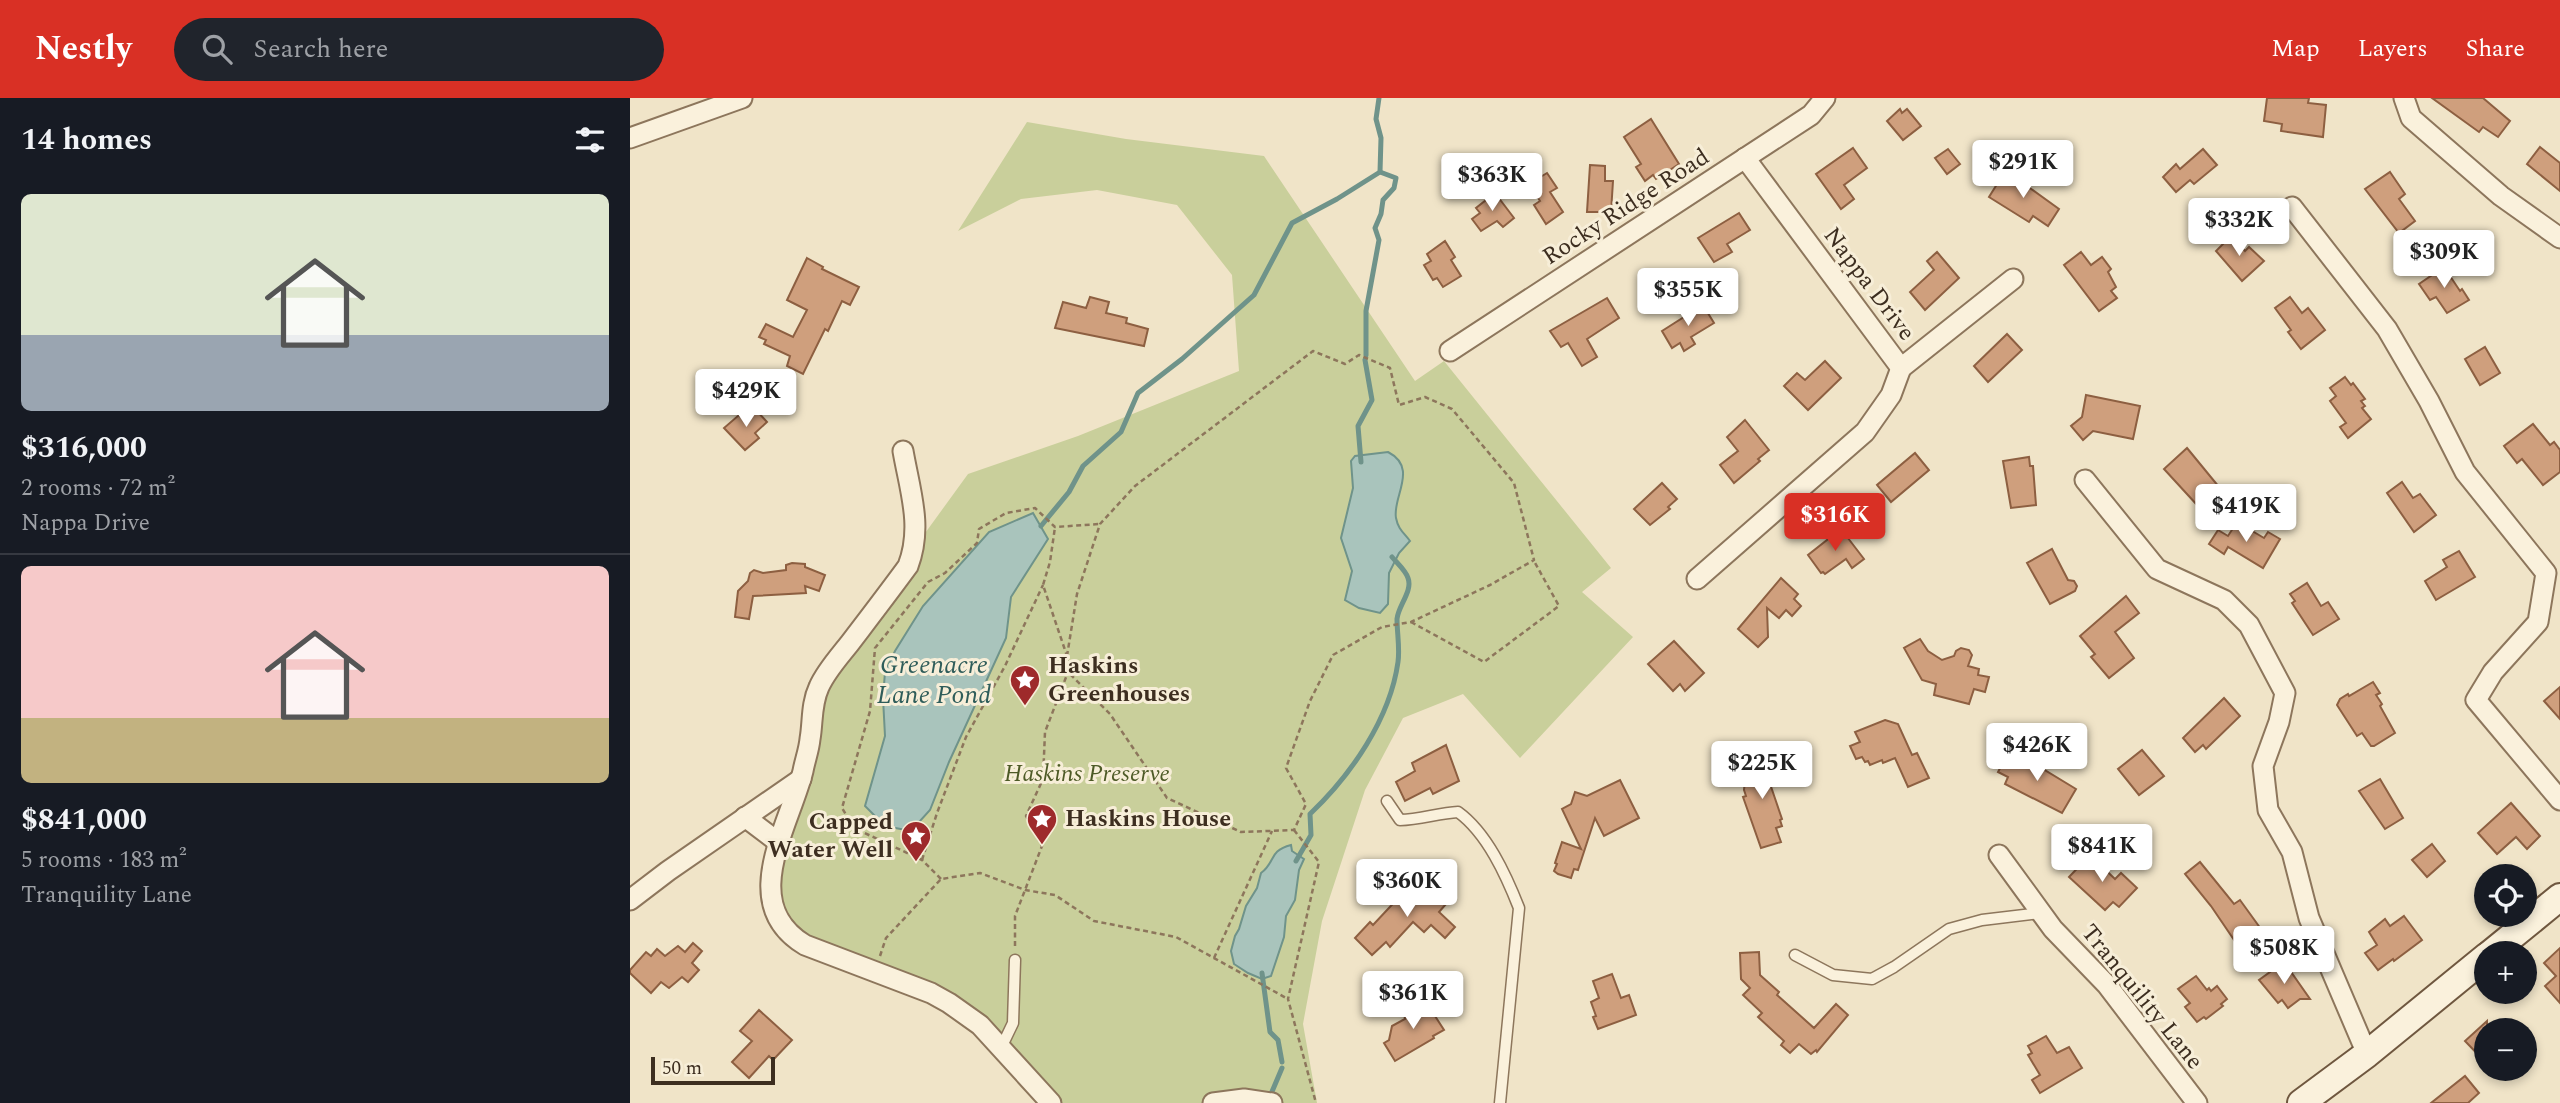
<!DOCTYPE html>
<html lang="en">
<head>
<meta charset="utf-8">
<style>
	:root { --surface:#171b24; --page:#20242c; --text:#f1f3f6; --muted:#9ea1a6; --line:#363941; --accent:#d93025 }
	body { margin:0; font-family:Spectral,serif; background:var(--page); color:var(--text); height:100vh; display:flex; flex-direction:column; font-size:26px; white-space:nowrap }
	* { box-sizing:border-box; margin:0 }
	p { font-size:23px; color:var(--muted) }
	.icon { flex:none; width:38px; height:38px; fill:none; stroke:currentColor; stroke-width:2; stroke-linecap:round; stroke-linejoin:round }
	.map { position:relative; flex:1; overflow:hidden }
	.details { display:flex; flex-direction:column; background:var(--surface); width:630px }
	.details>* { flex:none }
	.controls { position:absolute; left:1844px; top:766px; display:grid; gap:14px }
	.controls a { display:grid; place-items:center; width:63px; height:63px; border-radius:50%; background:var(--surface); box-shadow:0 4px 10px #0003; font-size:35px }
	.scale { position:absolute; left:21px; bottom:18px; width:124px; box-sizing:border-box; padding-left:7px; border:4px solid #3d2e20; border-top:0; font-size:19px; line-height:24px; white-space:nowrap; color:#3d2e20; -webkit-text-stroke:5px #f7eed8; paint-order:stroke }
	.price { position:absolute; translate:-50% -60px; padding:0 16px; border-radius:7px; background:#fff; color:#222; font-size:23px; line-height:46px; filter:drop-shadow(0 2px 4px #0008) }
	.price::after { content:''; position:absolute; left:50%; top:42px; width:21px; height:16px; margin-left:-10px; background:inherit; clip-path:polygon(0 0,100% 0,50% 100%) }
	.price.selected { background:var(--accent); color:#fff }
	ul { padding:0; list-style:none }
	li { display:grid; align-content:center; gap:14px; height:371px; padding:0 21px }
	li+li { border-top:2px solid var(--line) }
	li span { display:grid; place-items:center; height:217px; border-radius:10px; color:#555 }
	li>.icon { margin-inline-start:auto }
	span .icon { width:126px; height:126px; fill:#fffc; stroke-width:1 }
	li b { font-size:30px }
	h2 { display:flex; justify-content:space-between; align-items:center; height:84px; padding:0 21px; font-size:30px }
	header { display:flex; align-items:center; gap:42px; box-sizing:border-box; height:98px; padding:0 35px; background:var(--accent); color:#fff }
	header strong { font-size:33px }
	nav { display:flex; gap:38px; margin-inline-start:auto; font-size:24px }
	.search { width:490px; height:63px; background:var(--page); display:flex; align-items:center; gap:18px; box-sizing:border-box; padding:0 24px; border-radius:38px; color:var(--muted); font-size:26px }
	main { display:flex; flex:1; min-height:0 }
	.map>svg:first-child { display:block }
	.green { fill:#c9cf9b }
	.water { fill:#a9c4bc; stroke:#6f938a; stroke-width:2 }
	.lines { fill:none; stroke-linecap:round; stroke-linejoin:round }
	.stream { stroke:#6f938a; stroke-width:5 }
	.building { fill:#cf9f7d; stroke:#8d5f41; stroke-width:2 }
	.lane-casing { stroke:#8d765c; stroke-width:13 }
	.street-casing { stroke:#8d765c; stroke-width:23 }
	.secondary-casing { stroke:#6f573f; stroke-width:30 }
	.path { stroke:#8d765c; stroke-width:2.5; stroke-dasharray:5 3.5; stroke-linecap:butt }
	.lane { stroke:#faf1dc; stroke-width:10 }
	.street { stroke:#faf1dc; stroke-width:19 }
	.secondary { stroke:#faf1dc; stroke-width:26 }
	.labels { text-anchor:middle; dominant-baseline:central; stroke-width:6; stroke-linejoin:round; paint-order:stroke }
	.street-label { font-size:24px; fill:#3d2e20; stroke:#f7eed8 }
	.poi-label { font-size:24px; font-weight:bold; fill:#3d2e20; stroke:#f7eed8; text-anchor:start }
	.park-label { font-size:24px; font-style:italic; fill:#4d5a26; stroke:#f7eed8 }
	.water-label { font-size:26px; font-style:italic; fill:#2f5d5a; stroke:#f7eed8 }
</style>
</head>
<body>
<header>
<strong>Nestly</strong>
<div class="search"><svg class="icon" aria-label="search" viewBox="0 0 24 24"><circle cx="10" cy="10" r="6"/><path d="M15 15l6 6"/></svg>Search here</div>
<nav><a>Map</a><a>Layers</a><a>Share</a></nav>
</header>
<main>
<section class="details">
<h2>14 homes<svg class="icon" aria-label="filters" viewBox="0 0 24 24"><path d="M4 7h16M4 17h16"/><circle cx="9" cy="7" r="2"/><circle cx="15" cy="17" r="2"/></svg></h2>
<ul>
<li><span style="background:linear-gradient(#dfe7d0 65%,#9aa5b1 0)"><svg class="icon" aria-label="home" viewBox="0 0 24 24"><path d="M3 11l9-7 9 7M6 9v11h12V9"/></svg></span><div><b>$316,000</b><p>2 rooms · 72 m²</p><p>Nappa Drive</p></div></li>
<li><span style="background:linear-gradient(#f6c9c9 70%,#c2b280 0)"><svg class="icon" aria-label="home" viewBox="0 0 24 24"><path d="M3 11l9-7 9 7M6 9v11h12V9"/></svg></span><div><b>$841,000</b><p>5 rooms · 183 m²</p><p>Tranquility Lane</p></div></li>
</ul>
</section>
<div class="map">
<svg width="1930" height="1005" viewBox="0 0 1930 1005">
	<rect width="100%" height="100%" fill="#f0e4c8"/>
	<path class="green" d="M397 24 496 41 634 58 785 283 814 263 981 470 952 494 1003 539 890 660 833 596 773 620 735 692 692 823 673 926 687 1005H421L333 913 161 839 142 772 183 608 285 449 338 376 448 338 609 273 602 177 547 107 467 92 391 101 328 133Z"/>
	<g class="water">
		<path d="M758 354C789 370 762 399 766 420 768 431 774 435 780 443L769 455 759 475 758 506 750 515 729 510 715 502 722 473 711 440 723 390 721 363 725 358Z"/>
		<path d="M403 415 418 441 381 499 376 540 319 664 300 712 281 733 255 728 235 708 255 638 253 600 255 574 265 553 293 508 359 434Z"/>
		<path d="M661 747 662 753 674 761 669 772 665 802 656 818 654 839 641 878 632 881 618 875 604 866 601 853 605 838 609 831 616 808 627 790 631 775C646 764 638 753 661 747Z"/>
	</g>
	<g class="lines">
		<g class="stream">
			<path d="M736 257V213L749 142 745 130 751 116 753 102 764 90 766 80 750 74"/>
			<path d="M731 364 728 328 742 302 735 262"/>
			<path d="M411 428 439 394 453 368 491 334 508 295 552 261 624 197 662 125 707 101 750 74 751 40 746 21 749 0"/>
			<path d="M666 763 681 737 680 716C721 677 760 621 768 564 770 550 767 535 767 521 768 508 783 493 778 480 776 473 767 465 762 459"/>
			<path d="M632 875 640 934 648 942 652 964"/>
			<path d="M641 996 652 970"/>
		</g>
	</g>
	<g class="building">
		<path d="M1637 0H1679L1678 5 1696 7 1693 39 1651 33 1652 26 1634 23Z"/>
		<path d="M1802 0H1853L1880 23 1868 39 1853 29 1849 34Z"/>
		<path d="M1270 11 1272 15 1277 11 1291 28 1273 42 1257 23Z"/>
		<path d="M1021 21 1049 66 1026 81 1023 77 1015 83 1006 69 1011 66 994 39Z"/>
		<path d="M1910 49 1930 65V93L1897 66Z"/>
		<path d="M1223 50 1237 70 1214 87 1224 101 1211 111 1186 76Z"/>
		<path d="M1318 51 1330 66 1317 76 1305 60Z"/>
		<path d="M1573 51 1587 67 1564 86 1560 82 1546 94 1533 79 1546 66 1550 71Z"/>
		<path d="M960 67 975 68V83H983L981 114H957Z"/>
		<path d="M1760 74 1775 96 1769 101 1785 123 1769 135 1735 91Z"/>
		<path d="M917 75 927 90 920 94 933 114 916 126 904 107 910 103 899 86Z"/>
		<path d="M1374 75 1382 79 1384 76 1398 86 1397 88 1429 111 1418 128 1403 118 1399 124 1359 99Z"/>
		<path d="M865 95 884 120 873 129 867 123 851 133 842 121 850 115 846 110Z"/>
		<path d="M1109 115 1120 132 1097 146 1102 154 1084 164 1068 140Z"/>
		<path d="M1601 138 1615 153 1619 149 1634 163 1612 183 1586 153Z"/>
		<path d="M815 143 825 159 821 162 831 178 813 189 807 180 803 182 794 167 801 163 797 156Z"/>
		<path d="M1307 154 1329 180 1295 212 1280 194 1304 172 1297 163Z"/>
		<path d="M1451 154 1461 167 1472 159 1481 171 1478 174 1486 189 1481 193 1487 200 1469 213 1434 167Z"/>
		<path d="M177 160 193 169 192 171 229 189 220 207 212 203 198 233 195 231 173 276 157 268 160 258 134 246 136 242 129 239 136 226 163 239 177 212 157 202Z"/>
		<path d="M1814 169 1830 193 1832 191 1839 202 1817 215 1806 199 1800 202 1789 186Z"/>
		<path d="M460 199 479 204 476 215 497 220 496 225 518 231 514 248 425 230 433 204 456 210Z"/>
		<path d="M1660 199 1672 215 1678 210 1695 232 1671 251 1658 234 1661 232 1645 210Z"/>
		<path d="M977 200 989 220 957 241 967 259 952 268 938 245 931 249 920 233Z"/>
		<path d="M1073 207 1084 225 1061 239 1065 246 1054 253 1050 245 1042 250 1032 233Z"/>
		<path d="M1377 236 1392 252 1358 284 1344 268Z"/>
		<path d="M1855 249 1870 275 1850 287 1835 261Z"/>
		<path d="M1195 263 1211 280 1178 312 1154 288 1167 275 1175 282Z"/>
		<path d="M1715 279 1721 287 1723 285 1735 301 1731 303 1735 308 1732 310 1741 321 1718 340 1710 329 1716 325 1700 303 1706 298 1700 290Z"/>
		<path d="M1456 297 1510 308 1503 341 1463 333 1453 342 1441 328 1452 319Z"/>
		<path d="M126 312 137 324 125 335 129 340 115 352 94 330 109 317 114 322Z"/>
		<path d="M1115 322 1139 352 1128 361 1130 363 1104 385 1090 367 1108 353 1097 339Z"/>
		<path d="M1903 326 1920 347 1924 344 1930 352V374L1913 387 1892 361 1887 365 1874 348Z"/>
		<path d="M1557 350 1589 389 1568 408 1534 371Z"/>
		<path d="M1285 355 1299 372 1261 404 1247 387Z"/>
		<path d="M1399 359 1400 368H1403L1406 407 1381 410 1373 363Z"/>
		<path d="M1772 384 1783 400 1790 396 1806 417 1784 434 1757 395Z"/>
		<path d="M1032 385 1047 401 1038 409 1040 411 1020 427 1004 411Z"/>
		<path d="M1607 424 1634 440 1638 434 1650 441 1633 470 1598 449 1594 456 1579 446 1588 432 1598 438Z"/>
		<path d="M1211 431 1234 461 1222 470 1216 461 1195 476 1193 474 1191 475 1178 457Z"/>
		<path d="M1422 451 1438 482 1444 483 1447 488 1445 493 1420 506 1397 465Z"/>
		<path d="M1829 453 1845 479 1806 502 1795 483 1817 469 1813 462Z"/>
		<path d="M162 465 175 466V469L195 477 189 493 175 488 176 495 123 498 119 521 105 519 108 493 118 483 120 475 124 472 133 475 156 472V467Z"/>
		<path d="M1151 480 1168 496 1164 501 1171 508 1162 518 1156 512 1149 520 1137 510 1138 539 1128 549 1108 531Z"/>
		<path d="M1677 485 1691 508 1698 504 1709 521 1683 537 1662 505 1665 503 1660 496Z"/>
		<path d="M1496 498 1509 515 1485 534 1504 560 1479 580 1461 559 1465 556 1450 538Z"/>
		<path d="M1290 541 1298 553 1312 562 1324 558 1326 553 1331 550 1339 552 1342 557 1338 568 1349 571 1348 577 1359 579 1355 594 1344 591 1339 606 1304 597 1306 586 1292 582 1274 550Z"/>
		<path d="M1044 543 1074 575 1055 593 1050 586 1043 593 1018 566Z"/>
		<path d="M1743 584 1750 595 1746 597 1752 606 1750 608 1765 635 1744 648H1741L1732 635 1727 638 1707 607 1710 601 1718 596 1719 598Z"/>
		<path d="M1930 589V621L1914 603Z"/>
		<path d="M1594 600 1610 618 1576 651 1573 647 1565 654 1553 640Z"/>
		<path d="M1255 622 1268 626 1282 657 1287 655 1299 680 1278 689 1265 660 1253 665 1252 662 1240 667 1238 663 1235 664 1232 659 1226 661 1220 648 1230 644 1225 634Z"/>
		<path d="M816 647 829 683 803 696 800 690 775 703 766 684 785 673 782 665Z"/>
		<path d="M1512 652 1534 678 1509 697 1488 671Z"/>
		<path d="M1118 654 1138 656 1136 674 1152 721 1150 722 1152 728 1146 730 1151 744 1131 750 1113 699 1116 698 1114 692Z"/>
		<path d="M1390 657 1446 691 1432 715 1375 686 1378 679 1368 674 1375 661 1385 666Z"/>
		<path d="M1750 681 1773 720 1755 731 1729 693Z"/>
		<path d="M990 682 1009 720 974 738 965 720 948 772 944 771 941 780 928 776 924 773 927 766 925 765 932 744 951 751 932 711 941 706 945 694 957 698Z"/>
		<path d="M1881 705 1910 738 1897 751 1886 739 1867 756 1848 735Z"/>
		<path d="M1802 746 1815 763 1797 779 1782 762Z"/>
		<path d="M1460 757 1485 781 1491 775 1507 790 1489 809 1483 804 1475 812 1439 779Z"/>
		<path d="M1570 764 1604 806 1610 802 1636 838 1626 845 1628 849 1615 858 1581 808 1555 776Z"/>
		<path d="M813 788 823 798 809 814 825 829 815 840 801 827 794 834 783 824 760 849 756 844 742 857 725 840 740 824 743 827 772 796 775 799 783 790 795 801 802 793 806 796Z"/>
		<path d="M1774 818 1792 842 1764 863 1763 861 1748 872 1735 855 1747 847 1739 834 1755 821 1760 828Z"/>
		<path d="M63 845 72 853 62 865 69 872 58 884 52 879 39 890 31 884 21 895 0 875V872L16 854 21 858 27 851 35 858 48 848 55 854Z"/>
		<path d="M1930 850V905L1915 888 1926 878 1914 865Z"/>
		<path d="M1129 854 1130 877 1149 894 1147 897 1184 930 1206 906 1218 917 1187 954 1186 952 1181 956 1169 946 1160 955 1151 947 1154 943 1128 919 1132 915 1113 897 1120 890 1111 881 1110 855Z"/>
		<path d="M1654 864 1680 901H1670L1658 910 1652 902 1648 905 1629 882Z"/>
		<path d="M982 876 991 900 999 897 1006 917 968 931 963 919 966 918 961 904 969 900 963 883Z"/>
		<path d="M1566 878 1577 892 1579 890 1581 893 1587 888 1597 901 1591 906 1593 908 1576 921 1574 919 1567 924 1555 909 1560 905 1548 891Z"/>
		<path d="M796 904 814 932 803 938 804 940 765 963 754 945 759 942 762 928 775 921 774 914Z"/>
		<path d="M129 912 162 942 143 962 139 958 119 980 102 964 122 943 110 933Z"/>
		<path d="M1857 923V966L1835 943Z"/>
		<path d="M1416 938 1427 955 1439 949 1452 970 1410 995 1402 982 1410 977 1398 957 1402 955 1398 948Z"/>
		<path d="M1835 978 1849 995 1838 1005H1801Z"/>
	</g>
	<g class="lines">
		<g class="lane-casing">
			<g id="lane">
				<path d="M757 703 770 722C790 722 808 715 828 714 857 735 876 777 889 810L870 1005"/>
				<path d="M1165 857 1203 877 1242 881 1264 869 1319 831 1352 822 1410 815"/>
				<path d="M371 950 383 925 385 862"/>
			</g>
		</g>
		<g class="street-casing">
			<g id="street">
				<path d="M1774 0 1781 20 1871 98 1930 140"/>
				<path d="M0 40 112 0"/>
				<path d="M1115 60 1271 270"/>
				<path d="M1662 109 1757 231 1799 303 1835 374 1916 475 1908 524 1863 574 1846 602 1930 702"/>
				<path d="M820 253 1181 17 1195 0"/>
				<path d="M1271 270 1383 181"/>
				<path d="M273 353C280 393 293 429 278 468 259 494 239 520 220 545 209 559 196 573 189 589 181 606 183 624 180 641 179 652 175 662 173 673 159 729 107 806 175 847L301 895 319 905 350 927 421 1005"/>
				<path d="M1455 382 1527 471 1594 502 1619 527 1655 595 1649 624 1633 668 1638 712 1662 754 1679 820 1737 956"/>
				<path d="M1067 481 1235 334 1261 297 1271 270"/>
				<path d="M115 719 148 744"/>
				<path d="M1369 757 1423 831 1477 887 1567 1005"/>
				<path d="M0 802 38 773 171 681"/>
				<path d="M583 1005 614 1001 642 1005"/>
			</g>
		</g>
		<g class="secondary-casing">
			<g id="secondary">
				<path d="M1860 856 1930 799"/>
				<path d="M1671 1005 1737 956 1857 858"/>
			</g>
		</g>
		<g class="path">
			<path d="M781 524 854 564 929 508 904 463"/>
			<path d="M437 558 447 496 470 426 505 388 683 253 715 266 729 257 760 270 769 307 795 299 822 311 884 385 904 462 860 487 781 524 752 529 703 557 680 603 656 670 676 706 664 732 611 734 537 700 480 616 438 574"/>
			<path d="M664 732 689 764 658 901 686 1005"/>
			<path d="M292 762 307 715 336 639 375 568 413 487"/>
			<path d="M311 781 292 762 224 730 212 710 240 613 245 550 298 484 315 475 347 445 349 431 376 415 405 410 425 429 469 426"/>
			<path d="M385 848V818L412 748 396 718 413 681 415 634 438 574 437 558 413 487 420 464 425 429"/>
			<path d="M250 858 256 840 311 781 350 775 395 792 425 797 464 823 546 839 658 901"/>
			<path d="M584 860 642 733"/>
		</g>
		<use href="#lane" class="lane"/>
		<use href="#street" class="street"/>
		<use href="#secondary" class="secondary"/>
	</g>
	<defs>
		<g id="sight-pin" transform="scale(1.575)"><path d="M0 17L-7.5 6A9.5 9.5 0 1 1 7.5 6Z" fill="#9e2a2b" stroke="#f7eed8"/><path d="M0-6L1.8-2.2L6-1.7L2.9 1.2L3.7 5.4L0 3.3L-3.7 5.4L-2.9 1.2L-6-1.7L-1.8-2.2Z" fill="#fff"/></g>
	</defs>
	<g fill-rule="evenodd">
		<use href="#sight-pin" x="395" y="582"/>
		<use href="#sight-pin" x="412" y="721"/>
		<use href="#sight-pin" x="286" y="738"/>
	</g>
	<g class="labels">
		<g class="street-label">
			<text transform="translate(996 109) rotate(-33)">Rocky Ridge Road</text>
			<text transform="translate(1239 186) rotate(53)">Nappa Drive</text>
			<text transform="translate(1512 899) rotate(51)">Tranquility Lane</text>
		</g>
		<g class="poi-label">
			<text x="418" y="568">Haskins<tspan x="418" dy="28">Greenhouses</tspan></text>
			<text x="435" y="721">Haskins House</text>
			<text x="263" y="724" text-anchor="end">Capped<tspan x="263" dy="28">Water Well</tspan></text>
		</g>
		<g class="park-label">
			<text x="457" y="676">Haskins Preserve</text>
		</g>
		<g class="water-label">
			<text x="304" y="567">Greenacre<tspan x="304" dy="30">Lane Pond</tspan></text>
		</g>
	</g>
</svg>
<div class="controls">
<a><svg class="icon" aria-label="locate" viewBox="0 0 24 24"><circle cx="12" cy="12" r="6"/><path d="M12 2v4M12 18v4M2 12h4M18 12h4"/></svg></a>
<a>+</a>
<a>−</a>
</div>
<div class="scale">50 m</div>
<b class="price" style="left:1393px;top:102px">$291K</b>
<b class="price" style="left:862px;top:115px">$363K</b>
<b class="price" style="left:1609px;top:160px">$332K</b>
<b class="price" style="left:1814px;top:192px">$309K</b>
<b class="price" style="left:1058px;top:230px">$355K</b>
<b class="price" style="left:116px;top:331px">$429K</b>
<b class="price" style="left:1616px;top:446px">$419K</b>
<b class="price selected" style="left:1205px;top:455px">$316K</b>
<b class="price" style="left:1407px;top:685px">$426K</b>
<b class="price" style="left:1132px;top:703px">$225K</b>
<b class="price" style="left:1472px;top:786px">$841K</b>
<b class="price" style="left:777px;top:821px">$360K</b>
<b class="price" style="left:1654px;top:888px">$508K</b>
<b class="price" style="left:783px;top:933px">$361K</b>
</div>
</main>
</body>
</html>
